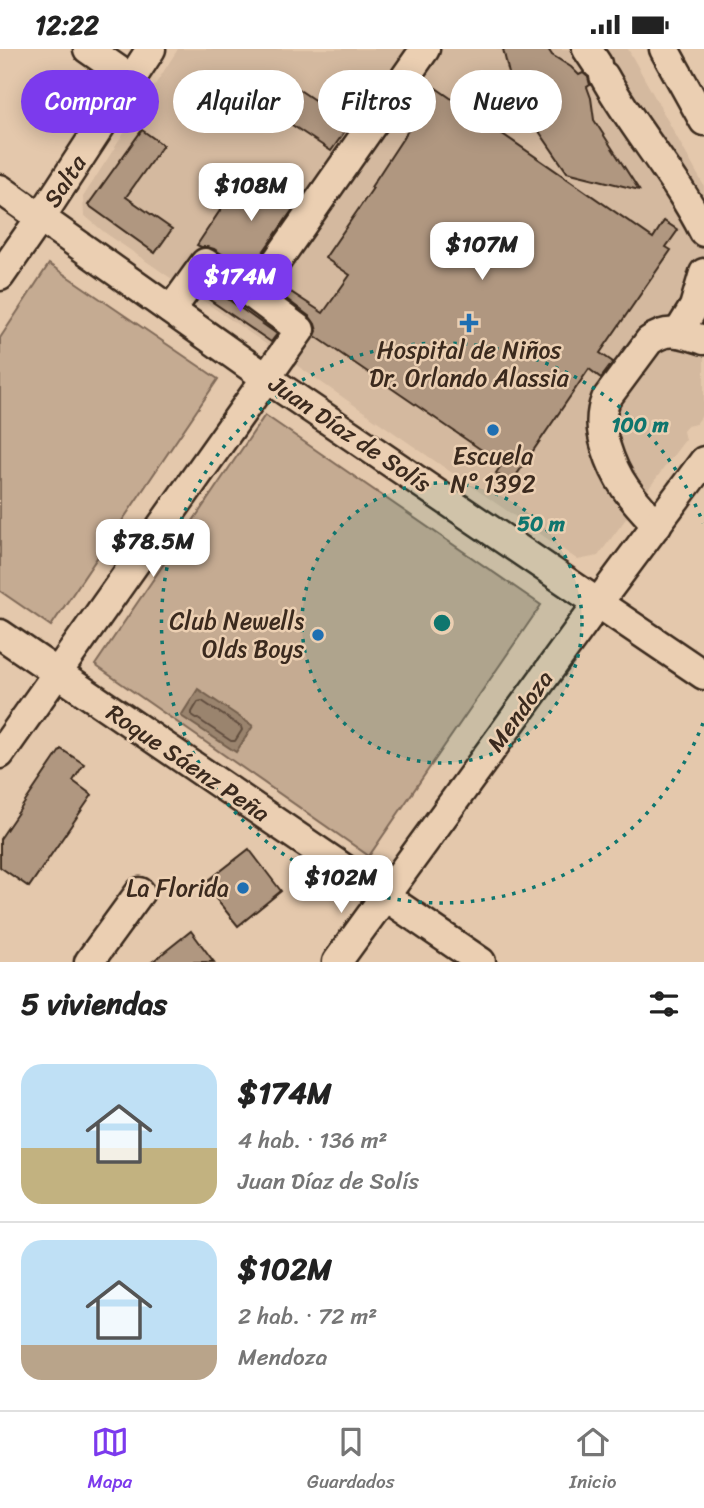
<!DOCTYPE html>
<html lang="es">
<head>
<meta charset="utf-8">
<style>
	:root { --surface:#fff; --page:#f6f6f6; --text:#222; --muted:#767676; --line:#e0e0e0; --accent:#7c3aed }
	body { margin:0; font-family:Sriracha,sans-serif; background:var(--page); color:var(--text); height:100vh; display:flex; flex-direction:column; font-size:26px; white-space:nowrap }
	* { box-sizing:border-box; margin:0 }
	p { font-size:23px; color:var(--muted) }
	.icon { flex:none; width:38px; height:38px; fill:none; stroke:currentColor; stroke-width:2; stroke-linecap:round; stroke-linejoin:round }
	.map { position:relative; height:913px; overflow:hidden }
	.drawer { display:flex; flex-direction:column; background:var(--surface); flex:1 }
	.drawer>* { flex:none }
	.hud { position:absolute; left:21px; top:21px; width:663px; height:63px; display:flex; gap:14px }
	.price { position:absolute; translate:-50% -60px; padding:0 16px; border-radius:14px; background:#fff; color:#222; font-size:23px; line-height:46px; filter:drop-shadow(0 2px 4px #0008) }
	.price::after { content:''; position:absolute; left:50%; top:42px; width:21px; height:16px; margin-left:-10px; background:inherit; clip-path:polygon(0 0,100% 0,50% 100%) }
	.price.on { background:var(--accent); color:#fff }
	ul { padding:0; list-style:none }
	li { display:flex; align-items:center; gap:21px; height:175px; padding:0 21px }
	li+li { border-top:2px solid var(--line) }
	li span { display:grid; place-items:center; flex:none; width:196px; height:140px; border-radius:21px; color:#555 }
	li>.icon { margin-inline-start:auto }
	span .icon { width:84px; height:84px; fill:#fffc; stroke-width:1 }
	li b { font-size:30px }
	h2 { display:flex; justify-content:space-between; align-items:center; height:84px; padding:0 21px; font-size:30px }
	.tag { padding:0 24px; border-radius:32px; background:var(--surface); box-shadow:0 4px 18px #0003; font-size:24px; line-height:63px }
	.tag.on { background:var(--accent); color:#fff }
	.status { display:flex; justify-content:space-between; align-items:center; height:49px; padding:0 35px; background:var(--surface); direction:ltr }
	.status svg { height:19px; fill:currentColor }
	.tabs { display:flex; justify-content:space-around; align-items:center; height:98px; border-top:2px solid var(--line); background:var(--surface); font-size:19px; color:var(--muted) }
	.tabs a { display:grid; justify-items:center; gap:4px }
	.tabs .on { color:var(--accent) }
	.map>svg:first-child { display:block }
	.built { fill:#d4b99f }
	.green { fill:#c5ab92; stroke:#806a58; stroke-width:2 }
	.water { fill:#9a846e; stroke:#74604e; stroke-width:2 }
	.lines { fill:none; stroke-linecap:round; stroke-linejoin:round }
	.shore { stroke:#614e3e; stroke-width:2 }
	.building { fill:#b09780; stroke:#3b2a1e; stroke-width:2 }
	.minor-casing { stroke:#3b2a1e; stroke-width:33 }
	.minor { stroke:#ebcfb2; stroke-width:28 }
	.ring { fill:none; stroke:#0f766e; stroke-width:3.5; stroke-dasharray:3.5 7 }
	.poi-dot { fill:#1f6fb2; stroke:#ebcfb2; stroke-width:2.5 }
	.labels { text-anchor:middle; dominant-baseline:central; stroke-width:5; stroke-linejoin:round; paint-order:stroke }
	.street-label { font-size:24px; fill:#3b2a1e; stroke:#ebcfb2 }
	.poi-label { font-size:24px; fill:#3b2a1e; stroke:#ebcfb2 }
	.centre { fill:#0f766e; stroke:#ebcfb2; stroke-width:3.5 }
	.ring-label { font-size:21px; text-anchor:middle; font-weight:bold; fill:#0f766e; stroke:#ebcfb2; stroke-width:5; stroke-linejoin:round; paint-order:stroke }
</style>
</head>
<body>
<div class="status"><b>12:22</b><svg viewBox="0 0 49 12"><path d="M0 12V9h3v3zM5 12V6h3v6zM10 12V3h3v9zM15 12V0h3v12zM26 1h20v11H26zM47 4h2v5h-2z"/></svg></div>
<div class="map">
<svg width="704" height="913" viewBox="0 0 704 913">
	<rect width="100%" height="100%" fill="#e4c8ac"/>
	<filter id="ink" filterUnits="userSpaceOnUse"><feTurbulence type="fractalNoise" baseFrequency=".0143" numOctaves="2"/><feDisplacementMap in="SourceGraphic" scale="14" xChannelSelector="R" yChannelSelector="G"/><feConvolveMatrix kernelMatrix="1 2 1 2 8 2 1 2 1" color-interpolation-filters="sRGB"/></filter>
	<g filter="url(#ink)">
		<path class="built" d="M178 0H628L704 137V364L696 375 687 377 683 382 685 391 598 507 578 511 104 183 84 166 83 148Z"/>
		<g class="green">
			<path d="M49 215 218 330 51 577 0 542V289Z"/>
			<path d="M265 366 541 556 369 807 95 616Z"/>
		</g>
		<path class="water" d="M198 640 253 677 236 703 181 667Z"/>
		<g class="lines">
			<path class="shore" d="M202 652 241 678 242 681 235 692H231L192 666V663L198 653Z"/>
		</g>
		<g class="building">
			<path d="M503 0H548L552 6 571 18 579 26 583 24 588 28 590 36 587 38 591 49 594 71 639 141 567 123 523 59 511 33Z"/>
			<path d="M436 39 653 189 664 172 678 181 666 198 671 201 600 304 613 313 601 329 589 320 511 434 496 424 502 415 315 287 317 282 315 275 310 268 276 242 280 236 323 264 350 226 325 209 373 139 371 138Z"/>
			<path d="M298 40 350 75 331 102 280 68Z"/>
			<path d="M142 81 163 96 126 148 172 180 155 204 88 156Z"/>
			<path d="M278 126 305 143 249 223 214 200 207 198H201L197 196 235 139 259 155Z"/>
			<path d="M211 238 277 285 271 293 204 247Z"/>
			<path d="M61 700 84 715 73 732 92 746 29 838 0 818V790Z"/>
			<path d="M249 800 281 842 238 877 204 835Z"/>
			<path d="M191 882 214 913H152Z"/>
		</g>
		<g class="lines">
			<g class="minor-casing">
				<g id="minor">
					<path d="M88 0 131 30"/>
					<path d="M587 0 597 15"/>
					<path d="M664 0 704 72"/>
					<path d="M604 27C634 81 676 127 704 183"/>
					<path d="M0 140 265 328 704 626"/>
					<path d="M0 227 41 168 151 0"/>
					<path d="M171 261 205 214 253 246 425 0"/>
					<path d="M678 284 694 258 704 224"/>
					<path d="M657 476C632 449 617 434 606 398 601 382 599 367 606 350L649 292C668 277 684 285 704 291"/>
					<path d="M0 585 481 913"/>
					<path d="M0 705 300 281 253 246"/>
					<path d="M89 913 140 843"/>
					<path d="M337 913 598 554 704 412"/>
				</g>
			</g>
			<use href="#minor" class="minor"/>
		</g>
	</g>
	<circle cx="442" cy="574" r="140" fill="#0f766e" fill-opacity=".12"/>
	<g class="ring">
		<circle cx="442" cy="574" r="140"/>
		<path d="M703 674A280 280 0 1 1 703 474"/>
	</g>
	<g class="poi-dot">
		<path d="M465.5 263.5h7v7h7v7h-7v7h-7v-7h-7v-7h7z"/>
		<circle cx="493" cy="381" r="7"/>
		<circle cx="318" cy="586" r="7"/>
		<circle cx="243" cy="839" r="7"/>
	</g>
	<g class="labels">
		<g class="street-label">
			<text transform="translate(65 132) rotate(-57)">Salta</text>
			<text transform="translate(350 385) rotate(34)">Juan Díaz de Solís</text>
			<text transform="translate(520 662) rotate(-54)">Mendoza</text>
			<text transform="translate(188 714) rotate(34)">Roque Sáenz Peña</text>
		</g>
		<g class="poi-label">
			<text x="469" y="301">Hospital de Niños<tspan x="469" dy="28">Dr. Orlando Alassia</tspan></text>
			<text x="493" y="407">Escuela<tspan x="493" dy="28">N° 1392</tspan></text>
			<text x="304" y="572" text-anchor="end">Club Newells<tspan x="304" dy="28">Olds Boys</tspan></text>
			<text x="229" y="839" text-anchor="end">La Florida</text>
		</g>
	</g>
	<circle cx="442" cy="574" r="10" class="centre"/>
	<g class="ring-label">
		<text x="640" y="383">100 m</text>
		<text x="541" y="482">50 m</text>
	</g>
</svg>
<b class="price" style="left:251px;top:174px">$108M</b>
<b class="price" style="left:482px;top:233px">$107M</b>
<b class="price on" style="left:240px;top:265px">$174M</b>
<b class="price" style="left:153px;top:530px">$78.5M</b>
<b class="price" style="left:341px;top:866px">$102M</b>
<div class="hud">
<a class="tag on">Comprar</a>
<a class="tag">Alquilar</a>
<a class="tag">Filtros</a>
<a class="tag">Nuevo</a>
</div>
</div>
<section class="drawer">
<h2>5 viviendas<svg class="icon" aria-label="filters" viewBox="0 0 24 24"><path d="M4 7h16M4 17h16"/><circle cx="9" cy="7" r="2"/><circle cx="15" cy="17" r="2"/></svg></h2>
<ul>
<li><span style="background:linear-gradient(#bfe0f5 60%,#c2b280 0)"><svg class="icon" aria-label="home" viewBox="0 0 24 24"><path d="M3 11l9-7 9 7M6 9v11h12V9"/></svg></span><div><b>$174M</b><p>4 hab. · 136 m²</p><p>Juan Díaz de Solís</p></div></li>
<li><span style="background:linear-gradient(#bfe0f5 75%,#b9a48a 0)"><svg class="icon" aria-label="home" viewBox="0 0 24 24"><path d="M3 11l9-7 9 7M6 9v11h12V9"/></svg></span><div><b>$102M</b><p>2 hab. · 72 m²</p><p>Mendoza</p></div></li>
</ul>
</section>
<nav class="tabs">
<a class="on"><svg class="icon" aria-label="map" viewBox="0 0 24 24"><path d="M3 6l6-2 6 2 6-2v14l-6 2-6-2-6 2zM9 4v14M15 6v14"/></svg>Mapa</a>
<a><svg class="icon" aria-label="saved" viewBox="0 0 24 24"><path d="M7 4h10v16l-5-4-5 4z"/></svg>Guardados</a>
<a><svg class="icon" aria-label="home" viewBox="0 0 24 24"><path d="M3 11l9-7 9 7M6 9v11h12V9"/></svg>Inicio</a>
</nav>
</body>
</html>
